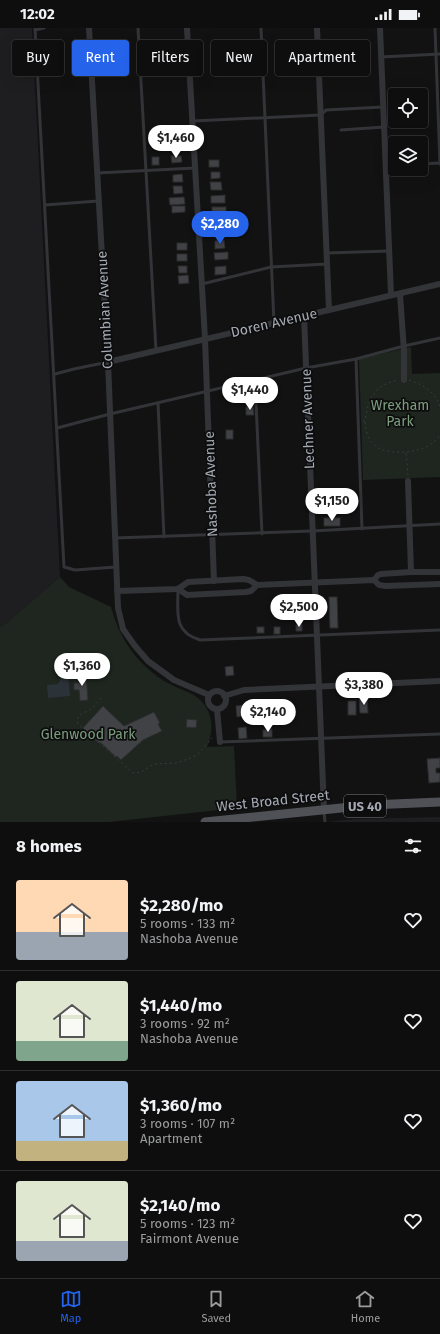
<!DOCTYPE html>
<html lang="en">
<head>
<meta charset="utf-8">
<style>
	:root { --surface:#0e0e0e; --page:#171717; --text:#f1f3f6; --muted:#9b9c9e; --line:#2e2e2e; --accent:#2563eb }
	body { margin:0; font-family:"Fira Sans",sans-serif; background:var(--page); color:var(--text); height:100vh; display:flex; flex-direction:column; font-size:15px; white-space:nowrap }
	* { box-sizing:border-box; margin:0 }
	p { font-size:13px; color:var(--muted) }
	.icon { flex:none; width:22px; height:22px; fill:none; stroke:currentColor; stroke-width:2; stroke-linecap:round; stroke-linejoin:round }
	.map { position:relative; height:794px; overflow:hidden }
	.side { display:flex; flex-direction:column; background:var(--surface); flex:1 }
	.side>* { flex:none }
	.banner { position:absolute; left:12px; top:12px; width:416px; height:36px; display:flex; gap:8px }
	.controls { position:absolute; left:388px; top:60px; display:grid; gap:8px }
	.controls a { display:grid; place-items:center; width:40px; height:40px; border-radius:4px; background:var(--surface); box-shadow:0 4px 16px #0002,0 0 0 1px var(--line); font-size:20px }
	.price { position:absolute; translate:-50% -34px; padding:0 9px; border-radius:14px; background:#fff; color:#222; font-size:13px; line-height:26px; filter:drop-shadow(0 1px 2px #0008) }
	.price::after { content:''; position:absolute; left:50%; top:24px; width:12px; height:9px; margin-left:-6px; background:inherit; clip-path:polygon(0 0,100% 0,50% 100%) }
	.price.active { background:var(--accent); color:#fff }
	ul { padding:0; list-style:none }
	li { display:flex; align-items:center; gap:12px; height:100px; padding:0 16px }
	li+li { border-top:1px solid var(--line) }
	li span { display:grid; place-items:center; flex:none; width:112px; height:80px; border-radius:4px; color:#555 }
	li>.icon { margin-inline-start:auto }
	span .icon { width:48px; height:48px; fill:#fffc; stroke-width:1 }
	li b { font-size:17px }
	h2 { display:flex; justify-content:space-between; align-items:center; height:48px; padding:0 16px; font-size:17px }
	.chip { padding:0 14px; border-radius:4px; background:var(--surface); box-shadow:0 4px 16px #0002,0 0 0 1px var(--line); font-size:14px; line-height:36px }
	.chip.active { background:var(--accent); color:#fff }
	.status { display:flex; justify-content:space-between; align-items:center; height:28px; padding:0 20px; background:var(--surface); direction:ltr }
	.status svg { height:11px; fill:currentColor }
	.tabs { display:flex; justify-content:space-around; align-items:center; height:56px; border-top:1px solid var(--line); background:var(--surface); font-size:11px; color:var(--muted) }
	.tabs a { display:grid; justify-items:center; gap:2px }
	.tabs .active { color:var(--accent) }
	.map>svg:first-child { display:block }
	.built { fill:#1e1e20 }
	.green { fill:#1e261f }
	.water { fill:#2b3238 }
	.building { fill:#414246; stroke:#2c2c2f }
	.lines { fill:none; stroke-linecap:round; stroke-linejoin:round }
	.path { stroke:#393b3f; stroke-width:1; stroke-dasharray:2 3; stroke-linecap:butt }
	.lane { stroke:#333438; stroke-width:3 }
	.street { stroke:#333438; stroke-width:6 }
	.primary { stroke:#4f5157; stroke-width:9 }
	.labels { text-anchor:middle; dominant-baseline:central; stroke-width:3.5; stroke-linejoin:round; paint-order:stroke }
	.shield { fill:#0d0d0e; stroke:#777a82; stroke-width:1 }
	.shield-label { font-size:13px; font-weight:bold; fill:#a4a9b3 }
	.street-label { font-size:14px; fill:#a4a9b3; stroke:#0d0d0e }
	.park-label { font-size:14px; fill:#7b9d7d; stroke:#0d0d0e }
</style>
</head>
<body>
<div class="status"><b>12:02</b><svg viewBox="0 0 49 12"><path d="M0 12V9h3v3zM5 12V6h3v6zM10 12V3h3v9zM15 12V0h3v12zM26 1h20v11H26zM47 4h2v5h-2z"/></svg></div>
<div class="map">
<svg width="440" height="794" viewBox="0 0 440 794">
	<rect width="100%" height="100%" fill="#121213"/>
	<g class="built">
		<path d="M0 0H32L60 549 4 597 0 599Z"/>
		<path d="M440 789V794H327L355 791Z"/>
	</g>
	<g class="green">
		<path d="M411 319 412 346 440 345V449L363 452 359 331Z"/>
		<path d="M60 549 69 559 111 579C117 602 129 624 147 640 155 647 163 653 172 657 179 661 188 663 195 668 213 680 215 700 207 719L234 718 237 780 109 794H0V599L4 597Z"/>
	</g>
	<path class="water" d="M62 639 68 645 70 668 48 670 47 657 58 656 62 648 58 643Z"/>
	<g class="building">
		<path d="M171 128H181L182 134 172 135Z"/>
		<rect x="152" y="129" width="7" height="8"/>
		<rect x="209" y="132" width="10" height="7"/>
		<path d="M211 144H220V150L211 151Z"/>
		<path d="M182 146 183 154H173V147Z"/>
		<path d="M210 154H221L222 162H211Z"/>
		<path d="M173 158H182L183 165 174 166Z"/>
		<path d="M225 167V175H211V168Z"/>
		<path d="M184 169 185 176 170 177 169 170Z"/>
		<path d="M172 178H185V184L172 185Z"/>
		<rect x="212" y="179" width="14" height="7"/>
		<rect x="213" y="188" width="10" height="7"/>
		<path d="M214 201H224V208H215Z"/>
		<path d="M224 212 225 220 215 221V213Z"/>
		<rect x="177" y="215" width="10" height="7"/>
		<path d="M228 224V231L215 232 214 225Z"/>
		<rect x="177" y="226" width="10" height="7"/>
		<path d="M178 238H187V245H179Z"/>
		<path d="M226 238V246L215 247V239Z"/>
		<path d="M188 247 189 255 179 256 178 248Z"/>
		<path d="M253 378 254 387H246V379Z"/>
		<rect x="226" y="402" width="7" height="9"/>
		<rect x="324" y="490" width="16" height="8"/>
		<path d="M329 569H337L338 600H330Z"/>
		<path d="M302 596V603H296V597Z"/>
		<rect x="257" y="599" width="7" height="6"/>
		<rect x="274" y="599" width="6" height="7"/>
		<path d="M233 638 234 647 226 648 225 639Z"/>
		<path d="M78 645H86L88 672 80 673 79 662H74V655H79Z"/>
		<path d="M359 670H367L368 685H360Z"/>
		<rect x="348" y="673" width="8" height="14"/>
		<path d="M245 677V688L237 689 236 678Z"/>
		<path d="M103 678 124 698 154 684 160 695 158 696 162 703 143 712 121 732 117 728 116 729 100 714 99 715 83 700Z"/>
		<path d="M187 691 197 692 196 700 186 699Z"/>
		<path d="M246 699 247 710 239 711 238 700Z"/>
		<path d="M272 701V709H263V702Z"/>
		<path d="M440 730V740H436V745H440V754L429 755 427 731Z"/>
	</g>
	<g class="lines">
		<g class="path">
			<path d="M409 352C424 357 435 364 440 379"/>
			<path d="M363 393H365C368 371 374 357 398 352"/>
			<path d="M365 394C367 421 383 425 406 424L408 447"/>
			<path d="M407 424C419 422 434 419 440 406"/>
			<path d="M101 670C98 673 95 677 92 680 86 686 75 684 78 696L133 745 141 744 154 736 176 735 191 730 198 726 212 710"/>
		</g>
		<g class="lane">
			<path d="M35 0 64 539 75 542 116 539"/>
			<path d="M138 0 156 322"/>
			<path d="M261 0 274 295"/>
			<path d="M435 0 440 136"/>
			<path d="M35 2 44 0"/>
			<path d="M381 29 440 26"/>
			<path d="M193 93 321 87 326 82 383 79"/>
			<path d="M341 102 384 99"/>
			<path d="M421 136 440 135"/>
			<path d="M386 137H395"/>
			<path d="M97 145 195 140"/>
			<path d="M45 177 98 173"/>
			<path d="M327 225 389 223"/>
			<path d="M202 256 271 239 327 236"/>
			<path d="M356 331 362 501"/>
			<path d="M55 346 74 341 108 334"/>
			<path d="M255 353 262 506"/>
			<path d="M158 375 164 509"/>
			<path d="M57 400 110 386 306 340 356 331 404 318 440 310"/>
			<path d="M115 510 312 503 440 496"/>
			<path d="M178 561C178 585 173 604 200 612L440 602"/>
			<path d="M220 714 440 706"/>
			<path d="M324 784 325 794"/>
		</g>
		<g class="street">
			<path d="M89 0 108 334 118 580 123 601 135 618 148 633 174 652 209 667"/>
			<path d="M187 0 205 311 214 553"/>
			<path d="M317 0 329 282"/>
			<path d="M380 0 391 267"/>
			<path d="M400 266 404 323V352"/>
			<path d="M304 288 324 782"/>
			<path d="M108 334 440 256"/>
			<path d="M408 453 411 544"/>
			<path d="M374 552 378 547 381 546 411 544H440"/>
			<path d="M178 561 187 567 246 564 251 563 257 557"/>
			<path d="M117 563 178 561 188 554 243 551 249 552 257 557 374 552 379 557 386 558 440 556"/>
			<circle cx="217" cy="672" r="9"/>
			<path d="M224 668 244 662 440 653"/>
			<path d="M217 681 220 714"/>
		</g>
		<path class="primary" d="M205 794 370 777 440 774"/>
	</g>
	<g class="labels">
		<rect class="shield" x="344" y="767" width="42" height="22" rx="3"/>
		<g class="shield-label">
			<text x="365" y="778">US 40</text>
		</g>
		<g class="street-label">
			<text transform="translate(105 282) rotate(-93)">Columbian Avenue</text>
			<text transform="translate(274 295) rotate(-13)">Doren Avenue</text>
			<text transform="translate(308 391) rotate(-92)">Lechner Avenue</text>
			<text transform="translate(211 456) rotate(-92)">Nashoba Avenue</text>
			<text transform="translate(273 773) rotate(-6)">West Broad Street</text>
		</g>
		<g class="park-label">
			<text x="400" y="377">Wrexham<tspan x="400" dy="16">Park</tspan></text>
			<text x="88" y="706">Glenwood Park</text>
		</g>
	</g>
</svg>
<div class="controls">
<a><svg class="icon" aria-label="locate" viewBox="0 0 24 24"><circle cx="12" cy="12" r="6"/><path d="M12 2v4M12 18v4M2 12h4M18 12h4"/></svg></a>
<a><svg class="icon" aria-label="layers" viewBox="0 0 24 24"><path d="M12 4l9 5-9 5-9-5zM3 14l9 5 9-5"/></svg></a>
</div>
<b class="price" style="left:176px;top:131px">$1,460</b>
<b class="price active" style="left:220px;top:217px">$2,280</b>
<b class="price" style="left:250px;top:383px">$1,440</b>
<b class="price" style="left:332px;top:494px">$1,150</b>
<b class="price" style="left:299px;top:600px">$2,500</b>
<b class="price" style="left:82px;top:659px">$1,360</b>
<b class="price" style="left:364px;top:678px">$3,380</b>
<b class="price" style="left:268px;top:705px">$2,140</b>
<div class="banner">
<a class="chip">Buy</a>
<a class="chip active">Rent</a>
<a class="chip">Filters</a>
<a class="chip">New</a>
<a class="chip">Apartment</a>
</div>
</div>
<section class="side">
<h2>8 homes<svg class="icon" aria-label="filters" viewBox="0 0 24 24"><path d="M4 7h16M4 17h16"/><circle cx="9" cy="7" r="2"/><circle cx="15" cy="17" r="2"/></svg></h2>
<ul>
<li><span style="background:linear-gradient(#ffd9b3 65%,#9aa5b1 0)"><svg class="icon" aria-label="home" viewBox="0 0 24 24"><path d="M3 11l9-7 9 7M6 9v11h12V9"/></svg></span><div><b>$2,280/mo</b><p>5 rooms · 133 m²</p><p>Nashoba Avenue</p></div><svg class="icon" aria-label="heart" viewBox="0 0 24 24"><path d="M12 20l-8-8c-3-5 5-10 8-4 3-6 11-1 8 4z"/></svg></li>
<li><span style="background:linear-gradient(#dfe7d0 75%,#7fa58c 0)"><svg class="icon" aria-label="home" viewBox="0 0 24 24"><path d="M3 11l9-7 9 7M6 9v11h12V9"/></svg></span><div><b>$1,440/mo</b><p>3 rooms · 92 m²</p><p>Nashoba Avenue</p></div><svg class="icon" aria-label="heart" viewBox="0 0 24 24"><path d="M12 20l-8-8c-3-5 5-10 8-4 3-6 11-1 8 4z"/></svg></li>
<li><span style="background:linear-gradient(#a9c7e8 75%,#c2b280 0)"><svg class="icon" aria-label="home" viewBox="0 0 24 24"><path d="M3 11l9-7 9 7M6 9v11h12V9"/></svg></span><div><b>$1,360/mo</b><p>3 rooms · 107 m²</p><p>Apartment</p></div><svg class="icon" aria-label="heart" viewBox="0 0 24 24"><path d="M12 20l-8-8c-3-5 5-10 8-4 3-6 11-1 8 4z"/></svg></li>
<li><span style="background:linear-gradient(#dfe7d0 75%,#9aa5b1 0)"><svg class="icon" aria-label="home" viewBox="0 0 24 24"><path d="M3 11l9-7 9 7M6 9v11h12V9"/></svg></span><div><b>$2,140/mo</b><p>5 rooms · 123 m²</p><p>Fairmont Avenue</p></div><svg class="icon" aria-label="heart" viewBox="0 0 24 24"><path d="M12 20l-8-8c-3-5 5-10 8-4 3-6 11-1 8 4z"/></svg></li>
</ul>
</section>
<nav class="tabs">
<a class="active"><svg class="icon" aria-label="map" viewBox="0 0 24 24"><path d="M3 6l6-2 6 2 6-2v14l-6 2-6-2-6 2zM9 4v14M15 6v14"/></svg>Map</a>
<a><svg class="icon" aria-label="saved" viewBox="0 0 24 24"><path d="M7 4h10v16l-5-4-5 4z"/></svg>Saved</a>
<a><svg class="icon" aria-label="home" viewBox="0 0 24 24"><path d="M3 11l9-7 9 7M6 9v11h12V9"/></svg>Home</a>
</nav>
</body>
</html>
